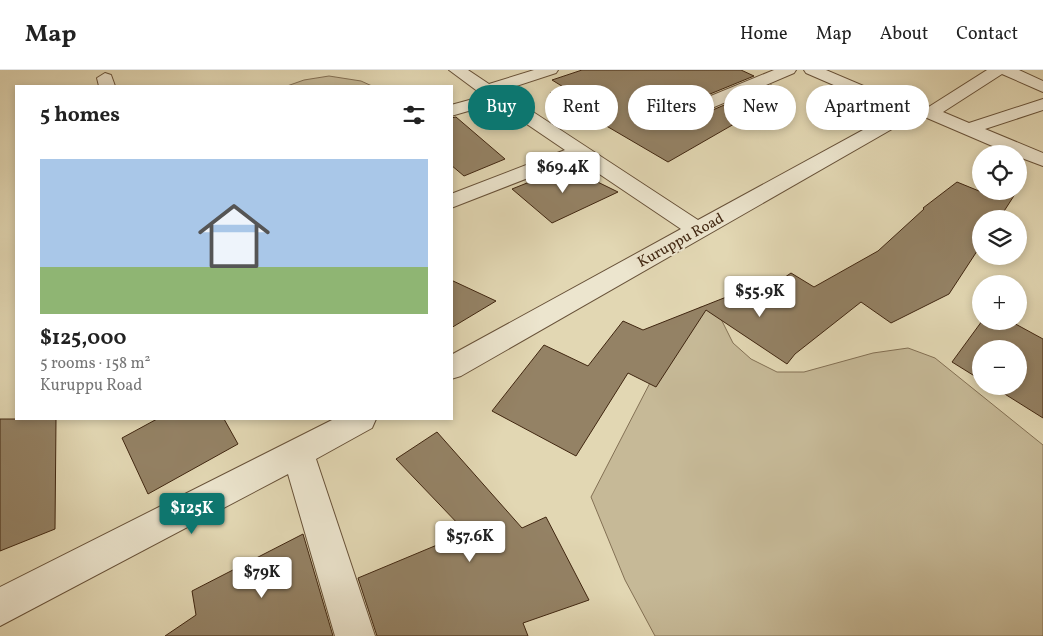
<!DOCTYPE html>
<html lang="en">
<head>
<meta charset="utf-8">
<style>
	:root { --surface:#fff; --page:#f6f6f6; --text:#222; --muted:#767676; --line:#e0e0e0; --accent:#0f766e }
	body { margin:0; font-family:Vollkorn,serif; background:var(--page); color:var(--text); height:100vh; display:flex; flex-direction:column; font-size:19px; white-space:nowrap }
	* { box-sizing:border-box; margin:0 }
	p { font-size:16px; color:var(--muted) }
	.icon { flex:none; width:28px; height:28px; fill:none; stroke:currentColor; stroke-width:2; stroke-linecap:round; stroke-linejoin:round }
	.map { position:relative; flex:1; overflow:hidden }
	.details { position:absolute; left:15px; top:15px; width:438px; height:335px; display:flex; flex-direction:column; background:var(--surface); border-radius:0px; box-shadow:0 2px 8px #0003 }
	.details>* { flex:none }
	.hud { position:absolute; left:468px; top:15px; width:475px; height:45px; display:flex; gap:10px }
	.buttons { position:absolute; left:972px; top:75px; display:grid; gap:10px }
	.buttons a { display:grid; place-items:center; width:55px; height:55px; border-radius:50%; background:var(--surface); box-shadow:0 2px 8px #0003; font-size:25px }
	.price { position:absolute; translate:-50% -42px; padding:0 11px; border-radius:5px; background:#fff; color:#222; font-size:16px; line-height:32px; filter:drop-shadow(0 1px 2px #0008) }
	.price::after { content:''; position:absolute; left:50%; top:30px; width:15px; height:11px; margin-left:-8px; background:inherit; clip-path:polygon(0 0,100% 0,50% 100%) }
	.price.current { background:var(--accent); color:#fff }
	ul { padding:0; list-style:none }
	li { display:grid; align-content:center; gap:10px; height:265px; padding:0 25px }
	li span { display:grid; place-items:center; height:155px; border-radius:0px; color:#555 }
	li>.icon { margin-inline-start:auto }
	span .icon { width:90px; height:90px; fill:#fffc; stroke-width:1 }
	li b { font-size:21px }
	h2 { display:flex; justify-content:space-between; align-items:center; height:60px; padding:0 25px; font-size:21px }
	.pill { padding:0 18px; border-radius:22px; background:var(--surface); box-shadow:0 2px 8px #0003; font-size:18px; line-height:45px }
	.pill.current { background:var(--accent); color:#fff }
	header { display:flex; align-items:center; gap:30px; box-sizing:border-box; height:70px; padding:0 25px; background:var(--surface); border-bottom:1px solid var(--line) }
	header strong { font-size:24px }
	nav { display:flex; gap:28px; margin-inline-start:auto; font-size:18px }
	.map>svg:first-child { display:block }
	.green { fill:#c6b997; stroke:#837054 }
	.building { fill:#948265; stroke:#402610 }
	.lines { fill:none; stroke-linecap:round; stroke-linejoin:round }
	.minor-casing { stroke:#685239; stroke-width:2 }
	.minor { fill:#ece5ce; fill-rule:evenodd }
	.labels { text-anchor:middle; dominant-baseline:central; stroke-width:4; stroke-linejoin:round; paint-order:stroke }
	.street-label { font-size:15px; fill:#402610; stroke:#ece5ce }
</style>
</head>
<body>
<header>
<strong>Map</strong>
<nav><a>Home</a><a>Map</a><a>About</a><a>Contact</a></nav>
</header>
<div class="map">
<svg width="1043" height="566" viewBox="0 0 1043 566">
	<rect width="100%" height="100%" fill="#e2d7b3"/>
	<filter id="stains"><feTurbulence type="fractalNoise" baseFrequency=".004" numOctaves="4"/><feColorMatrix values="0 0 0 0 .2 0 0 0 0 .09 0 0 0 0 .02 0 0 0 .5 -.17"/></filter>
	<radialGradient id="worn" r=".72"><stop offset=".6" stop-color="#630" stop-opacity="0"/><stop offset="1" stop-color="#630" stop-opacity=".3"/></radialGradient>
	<g class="green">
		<path d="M329 6 361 11 372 16H287L304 10Z"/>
		<path d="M701 237 719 245 733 273 751 289 777 302H804L873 283 908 278 935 288 1043 375V566H655L625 510 591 427 684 247Z"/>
	</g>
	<g class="building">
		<path d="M582 0H741L754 6 666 42 662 48 667 54H680L771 15 788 23 668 92 550 23 565 18 552 10Z"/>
		<path d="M456 47 505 89 464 106 451 95V48Z"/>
		<path d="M567 97 618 122 552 153 512 119Z"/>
		<path d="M957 112 979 121H1017L999 149H981V175L949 224 891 253 861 232 795 284 787 294 706 240 656 317 628 303 576 386 492 341 544 275 588 296 623 251 643 260 734 224 746 234 791 203 814 217 878 181 924 139 923 138Z"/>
		<path d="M451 210 496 231 451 258Z"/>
		<path d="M982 251H1010L1043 269V348L992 316H1019V279H981V310L952 292Z"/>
		<path d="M0 349H56L55 459 0 481Z"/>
		<path d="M157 349H224L238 374 148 424 122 368Z"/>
		<path d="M437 362 522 458 546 447 589 530 523 553 528 566H377L358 508 449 470 447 463 462 458 396 389Z"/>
		<path d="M303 464 333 566H165L196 545 192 521Z"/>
	</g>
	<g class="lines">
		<g class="minor-casing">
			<g id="minor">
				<path d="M449 0H468L489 14 534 0H558L556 3 501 21 698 150 896 42 806 3 804 0H826L913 37 927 38 987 0H1019L1043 11V22L1002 4 943 42 969 53 1043 29V40L985 59 1043 83V96L1019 87V84H1011L927 48 913 47 461 306 451 309V285L681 159 577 89 451 138V124L565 80 496 33 451 46V35L484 26Z"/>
				<path d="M774 0H796L794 3 679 52H667L664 48 667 44Z"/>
				<path d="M105 3 111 5 115 16H99L97 8Z"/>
				<path d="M334 349H376L372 358 316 389 375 566H335L288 404 0 556V517Z"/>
			</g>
		</g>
		<use href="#minor" class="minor"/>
	</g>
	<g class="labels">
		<g class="street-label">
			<text transform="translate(681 171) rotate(-29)">Kuruppu Road</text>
		</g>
	</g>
	<rect width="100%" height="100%" filter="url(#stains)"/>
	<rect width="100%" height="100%" fill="url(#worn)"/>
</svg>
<div class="buttons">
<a><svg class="icon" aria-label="locate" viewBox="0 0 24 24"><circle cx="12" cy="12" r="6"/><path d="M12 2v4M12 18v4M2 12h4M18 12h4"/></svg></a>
<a><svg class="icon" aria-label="layers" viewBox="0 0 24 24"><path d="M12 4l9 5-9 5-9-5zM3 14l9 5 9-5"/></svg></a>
<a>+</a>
<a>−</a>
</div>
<b class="price" style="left:563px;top:124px">$69.4K</b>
<b class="price" style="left:760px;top:248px">$55.9K</b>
<b class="price current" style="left:192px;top:465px">$125K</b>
<b class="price" style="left:470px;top:493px">$57.6K</b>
<b class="price" style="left:262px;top:529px">$79K</b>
<div class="hud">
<a class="pill current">Buy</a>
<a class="pill">Rent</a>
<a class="pill">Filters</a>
<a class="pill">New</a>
<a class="pill">Apartment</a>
</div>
<section class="details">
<h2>5 homes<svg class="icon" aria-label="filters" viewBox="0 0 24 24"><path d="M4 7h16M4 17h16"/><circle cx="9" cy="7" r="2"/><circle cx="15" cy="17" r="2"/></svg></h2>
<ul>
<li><span style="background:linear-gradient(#a9c7e8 70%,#8fb573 0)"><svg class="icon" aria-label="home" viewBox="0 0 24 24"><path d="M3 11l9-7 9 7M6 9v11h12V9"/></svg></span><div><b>$125,000</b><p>5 rooms · 158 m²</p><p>Kuruppu Road</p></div></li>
</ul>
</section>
</div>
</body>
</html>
